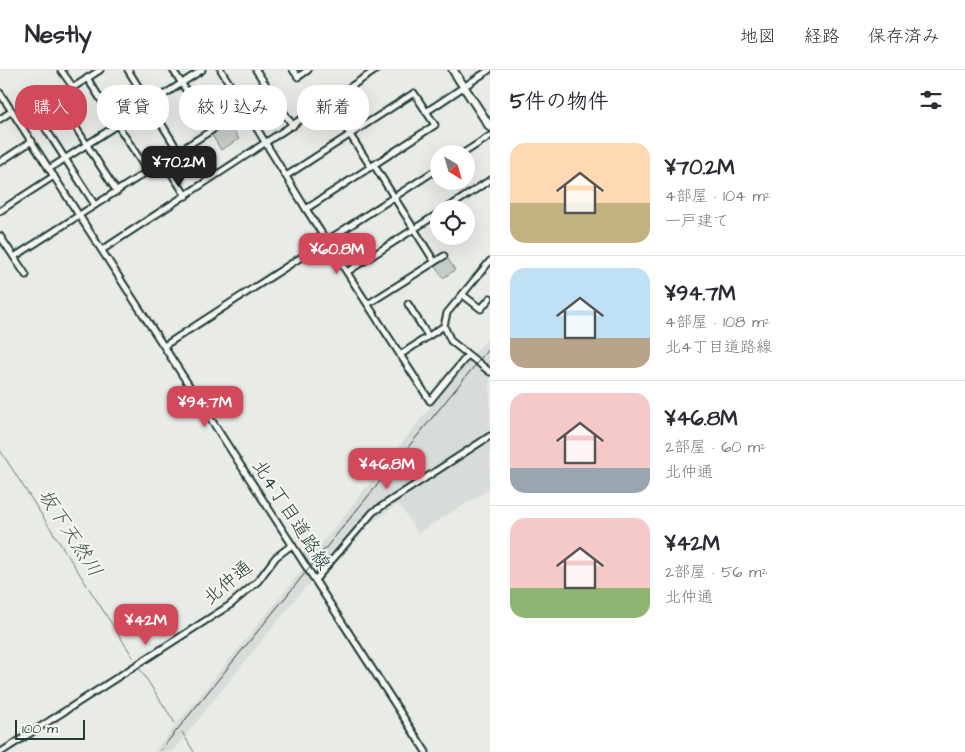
<!DOCTYPE html>
<html lang="ja">
<head>
<meta charset="utf-8">
<style>
	:root { --surface:#fff; --page:#f7f7f7; --text:#2b2b33; --muted:#7c7c81; --line:#e1e1e2; --accent:#d1495b }
	body { margin:0; font-family:"Architects Daughter","Klee One",sans-serif; background:var(--page); color:var(--text); height:100vh; display:flex; flex-direction:column; font-size:19px; white-space:nowrap }
	* { box-sizing:border-box; margin:0 }
	p { font-size:16px; color:var(--muted) }
	.icon { flex:none; width:28px; height:28px; fill:none; stroke:currentColor; stroke-width:2; stroke-linecap:round; stroke-linejoin:round }
	.map { position:relative; flex:1; overflow:hidden }
	.details { display:flex; flex-direction:column; background:var(--surface); width:475px }
	.details>* { flex:none }
	.hud { position:absolute; left:15px; top:15px; width:400px; height:45px; display:flex; gap:10px }
	.needle { width:32px; rotate:143deg }
	.buttons { position:absolute; left:430px; top:75px; display:grid; gap:10px }
	.buttons a { display:grid; place-items:center; width:45px; height:45px; border-radius:50%; background:var(--surface); box-shadow:0 5px 20px #0002; font-size:25px }
	.scale { position:absolute; left:15px; bottom:12px; width:70px; box-sizing:border-box; padding-left:5px; border:2px solid #1f3d34; border-top:0; font-size:14px; line-height:18px; white-space:nowrap; color:#1f3d34; -webkit-text-stroke:4px #f6f6f2; paint-order:stroke }
	.price { position:absolute; translate:-50% -42px; padding:0 11px; border-radius:10px; background:var(--accent); color:#fff; font-size:16px; line-height:32px; filter:drop-shadow(0 1px 2px #0008) }
	.price::after { content:''; position:absolute; left:50%; top:30px; width:15px; height:11px; margin-left:-8px; background:inherit; clip-path:polygon(0 0,100% 0,50% 100%) }
	.price.on { background:#222; color:#fff }
	ul { padding:0; list-style:none }
	li { display:flex; align-items:center; gap:15px; height:125px; padding:0 20px }
	li+li { border-top:1px solid var(--line) }
	li span { display:grid; place-items:center; flex:none; width:140px; height:100px; border-radius:15px; color:#555 }
	li>.icon { margin-inline-start:auto }
	span .icon { width:60px; height:60px; fill:#fffc; stroke-width:1 }
	li b { font-size:21px }
	h2 { display:flex; justify-content:space-between; align-items:center; height:60px; padding:0 20px; font-size:21px }
	.pill { padding:0 18px; border-radius:20px; background:var(--surface); box-shadow:0 5px 20px #0002; font-size:18px; line-height:45px }
	.pill.on { background:var(--accent); color:#fff }
	header { display:flex; align-items:center; gap:30px; box-sizing:border-box; height:70px; padding:0 25px; background:var(--surface); border-bottom:1px solid var(--line) }
	header strong { font-size:24px }
	nav { display:flex; gap:28px; margin-inline-start:auto; font-size:18px }
	main { display:flex; flex:1; min-height:0 }
	.map>svg:first-child { display:block }
	.built { fill:#d8dcd8 }
	.green { fill:#c7cec9; stroke:#73867e }
	.lines { fill:none; stroke-linecap:round; stroke-linejoin:round }
	.stream { stroke:#687c75; stroke-width:1 }
	.minor-casing { stroke:#1f3d34; stroke-width:9 }
	.major-casing { stroke:#1f3d34; stroke-width:11 }
	.minor { stroke:#f6f6f2; stroke-width:5 }
	.major { stroke:#f6f6f2; stroke-width:7 }
	.rail { stroke:#1f3d34; stroke-width:1 }
	.labels { text-anchor:middle; dominant-baseline:central; stroke-width:4; stroke-linejoin:round; paint-order:stroke }
	.street-label { font-size:19px; fill:#1f3d34; stroke:#f6f6f2 }
	.water-label { font-size:20px; font-style:italic; fill:#445c54; stroke:#f6f6f2 }
</style>
</head>
<body>
<header>
<strong>Nestly</strong>
<nav><a>地図</a><a>経路</a><a>保存済み</a></nav>
</header>
<main>
<div class="map">
<svg width="490" height="682" viewBox="0 0 490 682">
	<rect width="100%" height="100%" fill="#e9ebe7"/>
	<filter id="ink" filterUnits="userSpaceOnUse"><feTurbulence type="fractalNoise" baseFrequency=".02" numOctaves="2"/><feDisplacementMap in="SourceGraphic" scale="10" xChannelSelector="R" yChannelSelector="G"/><feConvolveMatrix kernelMatrix="1 2 1 2 8 2 1 2 1" color-interpolation-filters="sRGB"/></filter>
	<g filter="url(#ink)">
		<path class="built" d="M490 266V419L418 463 399 434 372 452 321 511 306 516 172 682H154L309 492 302 481 320 476 467 291Z"/>
		<g class="green">
			<path d="M229 53 239 69 221 80 212 65Z"/>
			<path d="M444 189H448L455 200 443 208 435 195Z"/>
		</g>
		<g class="lines">
			<g class="stream">
				<path d="M0 380 133 587"/>
				<path d="M140 599 175 653"/>
				<path d="M182 662 194 682"/>
			</g>
			<g class="minor-casing">
				<g id="minor">
					<path d="M61 0 73 17"/>
					<path d="M128 0 179 82"/>
					<path d="M221 0 306 139 430 331 468 285"/>
					<path d="M256 0 293 56"/>
					<path d="M293 0 298 7 308 0"/>
					<path d="M87 8 148 102"/>
					<path d="M0 23 426 682"/>
					<path d="M57 28 117 122"/>
					<path d="M35 42 95 135"/>
					<path d="M426 42 489 0"/>
					<path d="M0 49 12 41"/>
					<path d="M341 51 371 97"/>
					<path d="M20 52 100 0"/>
					<path d="M462 84 490 66"/>
					<path d="M0 92 32 71"/>
					<path d="M164 92 186 126"/>
					<path d="M374 95 434 191"/>
					<path d="M49 99 202 0"/>
					<path d="M286 106 414 23 435 55 306 139"/>
					<path d="M446 139 490 110"/>
					<path d="M0 141 54 106"/>
					<path d="M0 166 26 205"/>
					<path d="M102 180 376 0"/>
					<path d="M14 187 212 60 173 0"/>
					<path d="M490 191 447 243 444 256 451 271 490 302"/>
					<path d="M347 202 439 143"/>
					<path d="M463 225 481 239 490 228"/>
					<path d="M368 234 444 186"/>
					<path d="M408 234 428 266"/>
					<path d="M164 276 439 98"/>
					<path d="M400 285 444 256"/>
					<path d="M315 510 373 442 490 366"/>
					<path d="M1 682 230 535 258 511 276 487 292 475"/>
				</g>
			</g>
			<g class="major-casing">
				<path id="major" d="M453 0 490 57"/>
			</g>
			<use href="#minor" class="minor"/>
			<use href="#major" class="major"/>
			<path class="rail" d="M159 682 490 277"/>
		</g>
	</g>
	<g class="labels">
		<g class="street-label">
			<text transform="translate(291 445) rotate(57)">北4丁目道路線</text>
			<text transform="translate(228 513) rotate(-40)">北仲通</text>
		</g>
		<g class="water-label">
			<text transform="translate(70 463) rotate(57)">坂下天然川</text>
		</g>
	</g>
</svg>
<div class="buttons">
<a><svg class="needle" viewBox="-14 -14 28 28"><path d="M0-13l5 13h-10z" fill="#e53935"/><path d="M0 13l5-13h-10z" fill="#7c7c81"/></svg></a>
<a><svg class="icon" aria-label="locate" viewBox="0 0 24 24"><circle cx="12" cy="12" r="6"/><path d="M12 2v4M12 18v4M2 12h4M18 12h4"/></svg></a>
</div>
<div class="scale">100 m</div>
<b class="price on" style="left:179px;top:118px">¥70.2M</b>
<b class="price" style="left:337px;top:205px">¥60.8M</b>
<b class="price" style="left:205px;top:358px">¥94.7M</b>
<b class="price" style="left:387px;top:420px">¥46.8M</b>
<b class="price" style="left:146px;top:576px">¥42M</b>
<div class="hud">
<a class="pill on">購入</a>
<a class="pill">賃貸</a>
<a class="pill">絞り込み</a>
<a class="pill">新着</a>
</div>
</div>
<section class="details">
<h2>5件の物件<svg class="icon" aria-label="filters" viewBox="0 0 24 24"><path d="M4 7h16M4 17h16"/><circle cx="9" cy="7" r="2"/><circle cx="15" cy="17" r="2"/></svg></h2>
<ul>
<li><span style="background:linear-gradient(#ffd9b3 60%,#c2b280 0)"><svg class="icon" aria-label="home" viewBox="0 0 24 24"><path d="M3 11l9-7 9 7M6 9v11h12V9"/></svg></span><div><b>¥70.2M</b><p>4部屋 · 104 m²</p><p>一戸建て</p></div></li>
<li><span style="background:linear-gradient(#bfe0f5 70%,#b9a48a 0)"><svg class="icon" aria-label="home" viewBox="0 0 24 24"><path d="M3 11l9-7 9 7M6 9v11h12V9"/></svg></span><div><b>¥94.7M</b><p>4部屋 · 108 m²</p><p>北4丁目道路線</p></div></li>
<li><span style="background:linear-gradient(#f6c9c9 75%,#9aa5b1 0)"><svg class="icon" aria-label="home" viewBox="0 0 24 24"><path d="M3 11l9-7 9 7M6 9v11h12V9"/></svg></span><div><b>¥46.8M</b><p>2部屋 · 60 m²</p><p>北仲通</p></div></li>
<li><span style="background:linear-gradient(#f6c9c9 70%,#8fb573 0)"><svg class="icon" aria-label="home" viewBox="0 0 24 24"><path d="M3 11l9-7 9 7M6 9v11h12V9"/></svg></span><div><b>¥42M</b><p>2部屋 · 56 m²</p><p>北仲通</p></div></li>
</ul>
</section>
</main>
</body>
</html>
